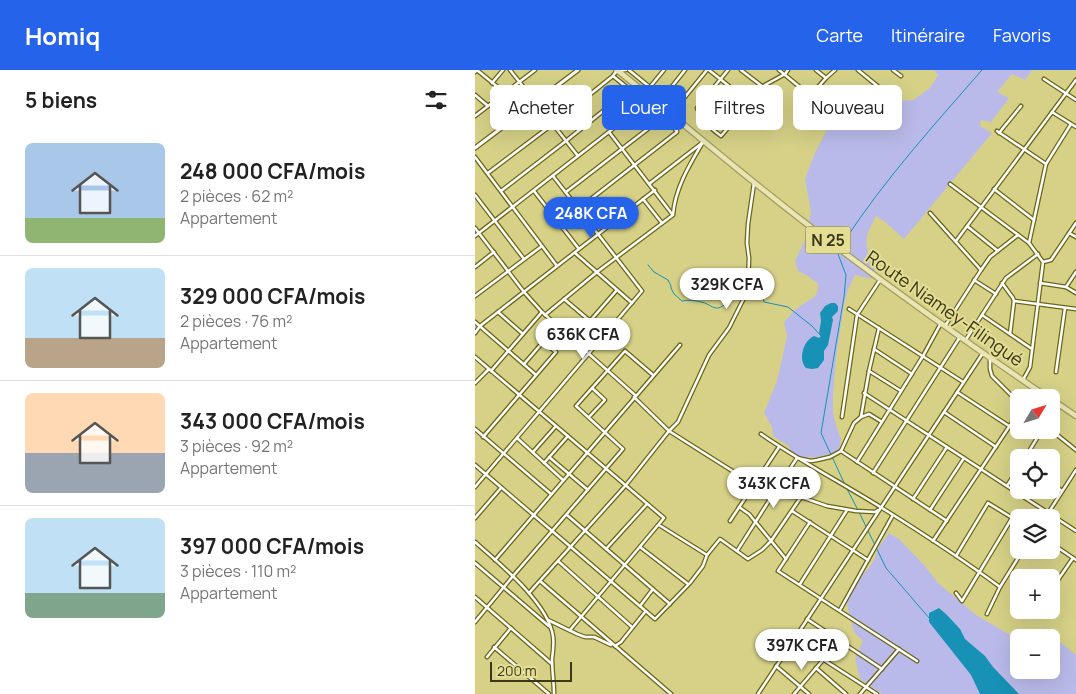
<!DOCTYPE html>
<html lang="fr">
<head>
<meta charset="utf-8">
<style>
	:root { --surface:#fff; --page:#f2f2f2; --text:#222; --muted:#767676; --line:#e0e0e0; --accent:#2563eb }
	body { margin:0; font-family:Manrope,sans-serif; background:var(--page); color:var(--text); height:100vh; display:flex; flex-direction:column; font-size:19px; white-space:nowrap }
	* { box-sizing:border-box; margin:0 }
	p { font-size:16px; color:var(--muted) }
	.icon { flex:none; width:28px; height:28px; fill:none; stroke:currentColor; stroke-width:2; stroke-linecap:round; stroke-linejoin:round }
	.map { position:relative; flex:1; overflow:hidden }
	.panel { display:flex; flex-direction:column; background:var(--surface); width:475px }
	.panel>* { flex:none }
	.hud { position:absolute; left:15px; top:15px; width:475px; height:45px; display:flex; gap:10px }
	.needle { width:32px; rotate:52deg }
	.tools { position:absolute; left:535px; top:319px; display:grid; gap:10px }
	.tools a { display:grid; place-items:center; width:50px; height:50px; border-radius:8px; background:var(--surface); box-shadow:0 5px 20px #0002; font-size:25px }
	.scale { position:absolute; left:15px; bottom:12px; width:82px; box-sizing:border-box; padding-left:5px; border:2px solid #3a3819; border-top:0; font-size:14px; line-height:18px; white-space:nowrap; color:#3a3819; -webkit-text-stroke:4px #e3de93; paint-order:stroke }
	.price { position:absolute; translate:-50% -42px; padding:0 11px; border-radius:18px; background:#fff; color:#222; font-size:16px; line-height:32px; filter:drop-shadow(0 1px 2px #0008) }
	.price::after { content:''; position:absolute; left:50%; top:30px; width:15px; height:11px; margin-left:-8px; background:inherit; clip-path:polygon(0 0,100% 0,50% 100%) }
	.price.selected { background:var(--accent); color:#fff }
	ul { padding:0; list-style:none }
	li { display:flex; align-items:center; gap:15px; height:125px; padding:0 25px }
	li+li { border-top:1px solid var(--line) }
	li span { display:grid; place-items:center; flex:none; width:140px; height:100px; border-radius:8px; color:#555 }
	li>.icon { margin-inline-start:auto }
	span .icon { width:60px; height:60px; fill:#fffc; stroke-width:1 }
	li b { font-size:21px }
	h2 { display:flex; justify-content:space-between; align-items:center; height:60px; padding:0 25px; font-size:21px }
	.chip { padding:0 18px; border-radius:8px; background:var(--surface); box-shadow:0 5px 20px #0002; font-size:18px; line-height:45px }
	.chip.selected { background:var(--accent); color:#fff }
	header { display:flex; align-items:center; gap:30px; box-sizing:border-box; height:70px; padding:0 25px; background:var(--accent); color:#fff }
	header strong { font-size:24px }
	nav { display:flex; gap:28px; margin-inline-start:auto; font-size:18px }
	main { display:flex; flex:1; min-height:0 }
	.map>svg:first-child { display:block }
	.green { fill:#babaea; fill-rule:evenodd }
	.water { fill:#1791b5 }
	.lines { fill:none; stroke-linecap:round; stroke-linejoin:round }
	.stream { stroke:#1791b5; stroke-width:1 }
	.minor-casing { stroke:#6b6516; stroke-width:5 }
	.tertiary-casing { stroke:#6b6516; stroke-width:5.5 }
	.primary-casing { stroke:#a29d5d; stroke-width:7 }
	.minor { stroke:#fff; stroke-width:2.5 }
	.tertiary { stroke:#fff; stroke-width:3 }
	.primary { stroke:#e9e5b4; stroke-width:4.5 }
	.labels { text-anchor:middle; dominant-baseline:central; stroke-width:4; stroke-linejoin:round; paint-order:stroke }
	.shield { fill:#e3de93; stroke:#6d6a3e; stroke-width:1 }
	.shield-label { font-size:16px; font-weight:bold; fill:#3a3819 }
	.street-label { font-size:18px; fill:#3a3819; stroke:#e3de93 }
</style>
</head>
<body>
<header>
<strong>Homiq</strong>
<nav><a>Carte</a><a>Itinéraire</a><a>Favoris</a></nav>
</header>
<main>
<section class="panel">
<h2>5 biens<svg class="icon" aria-label="filters" viewBox="0 0 24 24"><path d="M4 7h16M4 17h16"/><circle cx="9" cy="7" r="2"/><circle cx="15" cy="17" r="2"/></svg></h2>
<ul>
<li><span style="background:linear-gradient(#a9c7e8 75%,#8fb573 0)"><svg class="icon" aria-label="home" viewBox="0 0 24 24"><path d="M3 11l9-7 9 7M6 9v11h12V9"/></svg></span><div><b>248 000 CFA/mois</b><p>2 pièces · 62 m²</p><p>Appartement</p></div></li>
<li><span style="background:linear-gradient(#bfe0f5 70%,#b9a48a 0)"><svg class="icon" aria-label="home" viewBox="0 0 24 24"><path d="M3 11l9-7 9 7M6 9v11h12V9"/></svg></span><div><b>329 000 CFA/mois</b><p>2 pièces · 76 m²</p><p>Appartement</p></div></li>
<li><span style="background:linear-gradient(#ffd9b3 60%,#9aa5b1 0)"><svg class="icon" aria-label="home" viewBox="0 0 24 24"><path d="M3 11l9-7 9 7M6 9v11h12V9"/></svg></span><div><b>343 000 CFA/mois</b><p>3 pièces · 92 m²</p><p>Appartement</p></div></li>
<li><span style="background:linear-gradient(#bfe0f5 75%,#7fa58c 0)"><svg class="icon" aria-label="home" viewBox="0 0 24 24"><path d="M3 11l9-7 9 7M6 9v11h12V9"/></svg></span><div><b>397 000 CFA/mois</b><p>3 pièces · 110 m²</p><p>Appartement</p></div></li>
</ul>
</section>
<div class="map">
<svg width="601" height="624" viewBox="0 0 601 624">
	<rect width="100%" height="100%" fill="#d6d187"/>
	<g class="green">
		<path d="M458 0H557L550 10 537 4 522 22 534 28 516 52 506 50 505 56 517 63 429 169 409 151 401 146C396 156 390 166 392 177 393 187 403 190 402 198 402 201 399 206 397 209L380 205 374 217 369 234 361 287 358 325V342L361 356 366 369 364 379C349 389 330 389 313 384L315 377 298 366 297 357 289 343 302 311 312 266 309 253C313 247 320 239 327 235 336 228 344 228 343 214L333 206 323 201 320 191 329 172 336 142 330 109 340 83 354 56 360 51 369 53 391 35 401 30 409 28 419 31 438 30 455 18 463 5 460 1ZM350 236 360 244 357 247 358 250 353 275 349 280V290L339 266 344 269 346 266 344 263 346 251 345 243Z"/>
		<path d="M414 463 424 469 449 495 463 513 501 545 544 570V600H576V568L560 567 568 558 601 585V624H407L385 609 380 588 388 571 379 562 371 531 386 507 396 495 401 486 403 478Z"/>
	</g>
	<g class="water">
		<path d="M356 233H360L363 236V241L357 247 358 250 353 275 349 281V290L343 298 337 299 331 298C323 289 328 271 339 266L344 268 346 266 344 263 346 251 345 243 350 236Z"/>
		<path d="M464 538 472 545 485 559 490 569 510 586 518 597 544 624H505L496 605 454 552V543Z"/>
	</g>
	<g class="lines">
		<g class="stream">
			<path d="M370 170C410 109 459 55 507 0"/>
			<path d="M363 184 371 205 369 227 346 363 371 417 384 442 411 498 455 549"/>
			<path d="M173 195 179 202 193 210 196 216V218L199 224 207 231C213 230 221 230 226 232 237 234 240 244 251 233 256 228 255 221 260 216 267 216 282 212 286 219 288 222 287 227 289 232L313 237 337 256 346 266"/>
		</g>
		<g class="minor-casing">
			<g id="minor">
				<path d="M35 0 103 86"/>
				<path d="M154 0 182 23 191 24 210 0"/>
				<path d="M234 0 275 33"/>
				<path d="M253 0 222 38C226 48 237 60 246 66L290 15 310 4 313 0"/>
				<path d="M266 0 288 17"/>
				<path d="M304 0 354 41"/>
				<path d="M341 0 351 8"/>
				<path d="M383 0 411 23"/>
				<path d="M418 0 426 6"/>
				<path d="M0 2 2 0 30 23"/>
				<path d="M569 9 601 30"/>
				<path d="M17 13 28 0"/>
				<path d="M175 17 189 0"/>
				<path d="M0 25 13 36"/>
				<path d="M336 25 351 8 360 0"/>
				<path d="M577 42 601 57"/>
				<path d="M197 43 232 0"/>
				<path d="M0 46 60 0"/>
				<path d="M522 61 571 94"/>
				<path d="M134 62 197 144"/>
				<path d="M524 63 546 36"/>
				<path d="M0 87 82 196"/>
				<path d="M13 103 78 54 138 6 142 0H151"/>
				<path d="M174 114 227 73"/>
				<path d="M475 114 554 173"/>
				<path d="M519 119 559 150"/>
				<path d="M26 121 91 71 154 20"/>
				<path d="M59 121 104 179"/>
				<path d="M91 122 187 48"/>
				<path d="M0 125 49 189"/>
				<path d="M168 129 187 153"/>
				<path d="M103 139 202 62V61L171 33 138 6"/>
				<path d="M455 143 506 200"/>
				<path d="M492 156 523 181"/>
				<path d="M0 158 49 222 67 242 160 325"/>
				<path d="M594 163 601 167"/>
				<path d="M0 166 171 33 176 28"/>
				<path d="M481 171 601 10"/>
				<path d="M100 183 157 233"/>
				<path d="M568 192 576 190 601 153"/>
				<path d="M0 197 19 182"/>
				<path d="M499 210 521 224"/>
				<path d="M527 213 538 228 539 231 535 264"/>
				<path d="M565 213 591 217 601 223"/>
				<path d="M591 217 601 202"/>
				<path d="M0 226 67 176"/>
				<path d="M89 229 115 251 142 220"/>
				<path d="M539 231 601 239"/>
				<path d="M374 239 488 312"/>
				<path d="M23 242 48 264"/>
				<path d="M70 245 122 202 198 145C200 118 215 94 228 72"/>
				<path d="M507 245 557 279"/>
				<path d="M0 252 61 305"/>
				<path d="M470 256 506 200 515 187 543 165"/>
				<path d="M0 263 5 256 23 242 180 120"/>
				<path d="M490 271 531 208 563 184"/>
				<path d="M399 279 437 304"/>
				<path d="M0 287 189 448 95 560"/>
				<path d="M515 288V299L517 306 544 333"/>
				<path d="M16 301 67 242"/>
				<path d="M394 301 426 321"/>
				<path d="M581 302 590 238"/>
				<path d="M548 310 555 297 568 192 554 173 571 94 596 54"/>
				<path d="M0 313 14 299"/>
				<path d="M482 322 534 356"/>
				<path d="M389 323 601 461"/>
				<path d="M159 327 194 361 297 426 326 427 352 436 381 441 400 442 403 440"/>
				<path d="M553 328 559 318"/>
				<path d="M469 342 521 377"/>
				<path d="M114 347 130 330 117 318"/>
				<path d="M367 347 382 245 405 210"/>
				<path d="M386 347 394 344 407 352"/>
				<path d="M0 359 76 424"/>
				<path d="M576 360 601 380"/>
				<path d="M286 364C325 391 367 413 407 438 447 463 487 489 525 517"/>
				<path d="M8 367 81 282 68 272 49 294"/>
				<path d="M42 368 88 410"/>
				<path d="M366 381 472 451"/>
				<path d="M58 382 81 356"/>
				<path d="M74 387 113 420"/>
				<path d="M550 388 567 360"/>
				<path d="M382 392 448 286 466 253"/>
				<path d="M69 393 93 366"/>
				<path d="M0 395 180 549 215 513 228 496 232 485 245 469 273 489 287 480 296 471 326 427"/>
				<path d="M398 403 485 267"/>
				<path d="M576 413 587 421"/>
				<path d="M532 416 544 397"/>
				<path d="M0 417 167 221 78 106"/>
				<path d="M438 429 472 377"/>
				<path d="M264 437 274 444 311 489"/>
				<path d="M455 440 489 388"/>
				<path d="M317 441 393 490"/>
				<path d="M92 445 195 534"/>
				<path d="M0 448 26 418"/>
				<path d="M570 448 601 400"/>
				<path d="M255 451 304 377"/>
				<path d="M335 452 303 501 442 591"/>
				<path d="M184 455 232 485"/>
				<path d="M458 471 544 342"/>
				<path d="M0 472C25 494 73 533 78 566 79 573 78 582 77 589 77 601 79 612 79 624"/>
				<path d="M576 473 601 490"/>
				<path d="M165 477 213 514"/>
				<path d="M131 479 172 434"/>
				<path d="M262 481 297 426 322 388 336 391 342 390 355 387 366 381 379 353 386 347 394 301 404 258"/>
				<path d="M481 486 513 433 544 452"/>
				<path d="M20 490 205 275"/>
				<path d="M83 491 157 557"/>
				<path d="M0 493 75 557"/>
				<path d="M65 511 196 624"/>
				<path d="M325 514 372 440"/>
				<path d="M576 520 598 488"/>
				<path d="M54 523 151 415 194 361 203 352 234 285 254 258 269 228 273 215 274 188 272 173 273 154 279 113"/>
				<path d="M481 523 487 531 537 448"/>
				<path d="M0 527 77 594"/>
				<path d="M165 536 178 519"/>
				<path d="M365 540 418 445"/>
				<path d="M562 543 563 540"/>
				<path d="M512 544 525 517 548 480"/>
				<path d="M332 549 407 599"/>
				<path d="M73 550 102 564 110 567H119L136 575"/>
				<path d="M0 552 38 506 148 379 101 336 150 281 178 305"/>
				<path d="M318 570 402 624"/>
				<path d="M140 576 146 572 170 542"/>
				<path d="M19 577 74 624"/>
				<path d="M12 587 36 558"/>
				<path d="M301 596 334 624"/>
				<path d="M341 598 371 624"/>
				<path d="M283 624 508 283"/>
				<path d="M319 624 348 590"/>
				<path d="M385 624 424 579"/>
			</g>
		</g>
		<g class="tertiary-casing">
			<path id="tertiary" d="M0 78 103 0"/>
		</g>
		<g class="primary-casing">
			<g id="primary">
				<path d="M142 0C203 49 262 100 324 148 405 211 489 271 574 328"/>
				<path d="M576 329 601 346"/>
			</g>
		</g>
		<use href="#minor" class="minor"/>
		<use href="#tertiary" class="tertiary"/>
		<use href="#primary" class="primary"/>
	</g>
	<g class="labels">
		<rect class="shield" x="330.5" y="156.5" width="45" height="27" rx="4"/>
		<g class="shield-label">
			<text x="353" y="170">N 25</text>
		</g>
		<g class="street-label">
			<text transform="translate(470 238) rotate(35)">Route Niamey-Filingué</text>
		</g>
	</g>
</svg>
<div class="tools">
<a><svg class="needle" viewBox="-14 -14 28 28"><path d="M0-13l5 13h-10z" fill="#e53935"/><path d="M0 13l5-13h-10z" fill="#767676"/></svg></a>
<a><svg class="icon" aria-label="locate" viewBox="0 0 24 24"><circle cx="12" cy="12" r="6"/><path d="M12 2v4M12 18v4M2 12h4M18 12h4"/></svg></a>
<a><svg class="icon" aria-label="layers" viewBox="0 0 24 24"><path d="M12 4l9 5-9 5-9-5zM3 14l9 5 9-5"/></svg></a>
<a>+</a>
<a>−</a>
</div>
<div class="scale">200 m</div>
<b class="price selected" style="left:116px;top:169px">248K CFA</b>
<b class="price" style="left:252px;top:240px">329K CFA</b>
<b class="price" style="left:108px;top:290px">636K CFA</b>
<b class="price" style="left:299px;top:439px">343K CFA</b>
<b class="price" style="left:327px;top:601px">397K CFA</b>
<div class="hud">
<a class="chip">Acheter</a>
<a class="chip selected">Louer</a>
<a class="chip">Filtres</a>
<a class="chip">Nouveau</a>
</div>
</div>
</main>
</body>
</html>
